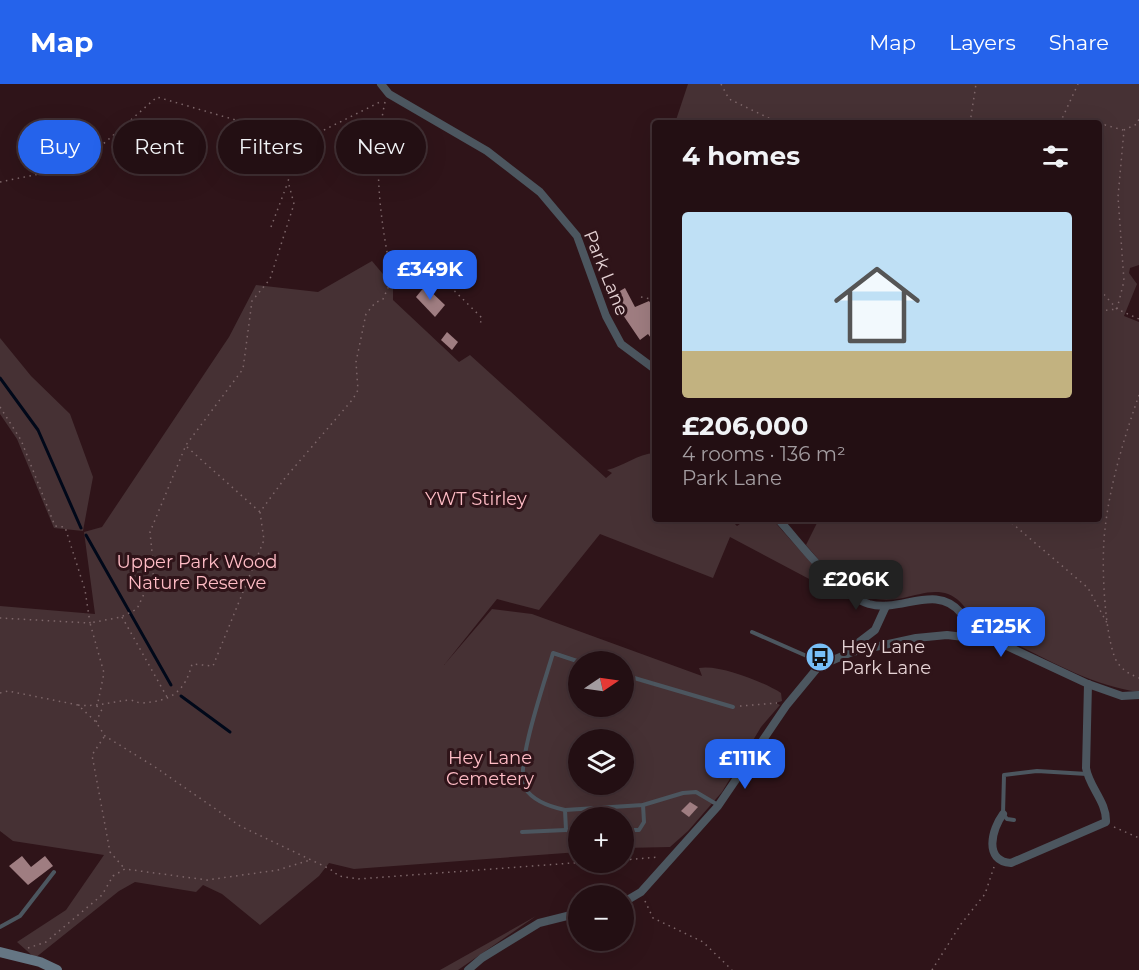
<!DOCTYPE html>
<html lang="en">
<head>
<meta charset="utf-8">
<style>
	:root { --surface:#230f13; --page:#2f1d21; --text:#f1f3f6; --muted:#a39ca0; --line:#402f33; --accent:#2563eb }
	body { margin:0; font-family:Montserrat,sans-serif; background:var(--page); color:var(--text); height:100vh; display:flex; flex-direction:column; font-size:22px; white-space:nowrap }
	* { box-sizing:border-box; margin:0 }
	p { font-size:20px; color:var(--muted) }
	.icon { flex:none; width:33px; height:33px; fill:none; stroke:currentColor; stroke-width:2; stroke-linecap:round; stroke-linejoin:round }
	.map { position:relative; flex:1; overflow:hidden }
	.drawer { position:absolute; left:652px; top:36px; width:450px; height:402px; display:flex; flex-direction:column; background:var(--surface); border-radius:6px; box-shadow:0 6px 24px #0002,0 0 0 2px var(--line) }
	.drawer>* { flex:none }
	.top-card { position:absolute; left:18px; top:36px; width:544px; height:54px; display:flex; gap:12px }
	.needle { width:39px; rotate:77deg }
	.buttons { position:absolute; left:568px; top:567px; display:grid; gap:12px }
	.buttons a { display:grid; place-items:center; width:66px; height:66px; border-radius:50%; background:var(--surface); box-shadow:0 6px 24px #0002,0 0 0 2px var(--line); font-size:30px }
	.price { position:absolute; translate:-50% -51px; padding:0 14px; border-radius:12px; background:var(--accent); color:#fff; font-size:20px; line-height:39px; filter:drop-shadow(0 2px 3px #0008) }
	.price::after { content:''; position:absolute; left:50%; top:36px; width:18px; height:14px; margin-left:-9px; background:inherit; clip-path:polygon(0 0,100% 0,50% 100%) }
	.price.on { background:#222; color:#fff }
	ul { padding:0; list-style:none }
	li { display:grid; align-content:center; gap:12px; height:318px; padding:0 30px }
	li+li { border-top:2px solid var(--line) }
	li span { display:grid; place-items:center; height:186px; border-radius:6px; color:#555 }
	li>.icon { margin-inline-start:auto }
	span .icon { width:108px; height:108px; fill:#fffc; stroke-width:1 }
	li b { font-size:26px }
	h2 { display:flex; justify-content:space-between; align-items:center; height:72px; padding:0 30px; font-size:26px }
	.chip { padding:0 21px; border-radius:27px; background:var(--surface); box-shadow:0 6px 24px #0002,0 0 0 2px var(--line); font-size:21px; line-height:54px }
	.chip.on { background:var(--accent); color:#fff }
	header { display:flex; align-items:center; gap:36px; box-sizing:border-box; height:84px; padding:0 30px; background:var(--accent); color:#fff }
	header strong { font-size:28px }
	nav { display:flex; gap:33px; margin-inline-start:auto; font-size:21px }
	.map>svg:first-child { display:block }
	.green { fill:#463134; fill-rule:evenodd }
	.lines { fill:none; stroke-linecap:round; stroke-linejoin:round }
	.stream { stroke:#000819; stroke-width:3 }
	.building { fill:#9f7d81 }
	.path { stroke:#7e676a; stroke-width:1.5; stroke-dasharray:1.5 4.5; stroke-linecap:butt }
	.lane { stroke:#4c565f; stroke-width:4 }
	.street { stroke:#4c565f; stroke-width:8 }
	.secondary { stroke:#657684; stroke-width:10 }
	.labels { text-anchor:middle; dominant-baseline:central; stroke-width:6; stroke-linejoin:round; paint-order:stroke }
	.street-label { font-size:18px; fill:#e7d4d6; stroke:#2f1419 }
	.park-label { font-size:18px; fill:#ffbcc5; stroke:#2f1419 }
	.poi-label { font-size:18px; fill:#e7d4d6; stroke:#2f1419; text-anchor:start }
</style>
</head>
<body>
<header>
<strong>Map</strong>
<nav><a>Map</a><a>Layers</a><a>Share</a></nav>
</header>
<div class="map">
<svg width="1139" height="886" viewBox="0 0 1139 886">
	<rect width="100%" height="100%" fill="#2f1419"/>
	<g class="green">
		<path d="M688 0H1139V181L1130 184 1129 189 1137 200 1124 232 1139 238V608C1094 602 1052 578 1012 558 1005 555 996 555 990 551 973 542 967 517 948 510 933 505 918 511 903 514 857 524 834 493 806 461L819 435H1100V39H675Z"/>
		<path d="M372 177 393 202V216L459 278 470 271 606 394 612 389 607 386C624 382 637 370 655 369L656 435H730L737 442 747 435H772L830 500 813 497 730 453 713 494 600 450 539 526 497 515 444 581 492 525 532 530 702 592 699 584C719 580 764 598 781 609L782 617 776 619 780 621 761 643 722 708 688 747 670 763 624 764V734H579V768L354 785 329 779 319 792 260 841 222 810 203 801 196 808 135 798 119 807 35 874 17 858 66 826 104 771 13 757 0 747V522L95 530 84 448 102 443 229 253 256 201 318 208ZM579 578H624V622H579ZM579 656H624V700H579Z"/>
		<path d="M0 254 31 292 70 330 93 393 83 447 54 444 17 355 0 330Z"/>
		<path d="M536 832 458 886H440Z"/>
	</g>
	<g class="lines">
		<g class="stream">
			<path d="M0 294 38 346 81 444"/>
			<path d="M86 451 171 601"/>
			<path d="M181 612 230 648"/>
		</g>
	</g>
	<g class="building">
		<path d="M425 202 445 221 435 233 416 213Z"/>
		<path d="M625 204 635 223 649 217 656 227V261L648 250 640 256 623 231 613 211Z"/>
		<path d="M447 248 458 258 452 266 441 256Z"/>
		<path d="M690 718 698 723 689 733 681 727Z"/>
		<path d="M22 772 31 783 45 772 53 782 28 801 9 782Z"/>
	</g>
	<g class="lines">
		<g class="path">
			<path d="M721 0 729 15 779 39"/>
			<path d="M385 18C372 77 380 135 392 194"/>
			<path d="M970 39 976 0"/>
			<path d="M1060 39 1078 0"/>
			<path d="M1100 45 1105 41 1123 46"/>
			<path d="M0 98 78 82 157 13 304 56"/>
			<path d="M271 143 288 98"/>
			<path d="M1100 206 1117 225 1139 235"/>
			<path d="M641 213 656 216"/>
			<path d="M1117 225 1124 197 1118 113 1124 46 1137 40 1139 35"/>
			<path d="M1100 227 1117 225"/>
			<path d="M1139 311C1124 354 1110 400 1105 445 1101 476 1104 546 1115 574 1120 585 1129 590 1139 594"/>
			<path d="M0 323 21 356 55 442 65 443 85 506 90 539 0 534"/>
			<path d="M187 363 260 428"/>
			<path d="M1007 435 1088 504 1107 539"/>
			<path d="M122 533 167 613"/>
			<path d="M0 609 8 607 78 621 96 638 105 652 155 683 240 742 330 785 339 792 358 795 586 778"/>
			<path d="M78 621C97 623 111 618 129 616 134 616 137 619 142 619 171 617 185 608 192 580L213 582 264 456 260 428 285 394 353 315 358 306 356 278 366 230 375 219 383 215 392 195 410 169H416L482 234 480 240"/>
			<path d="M740 622 777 619"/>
			<path d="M97 623 104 589 90 539 121 533 137 525 154 488 150 448 186 361 243 285 252 217 270 195 294 120 288 97 304 56 382 17"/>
			<path d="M96 638 103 623"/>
			<path d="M104 653 92 671 110 768 124 784"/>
			<path d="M1114 743 1139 754"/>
			<path d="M624 776 659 773"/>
			<path d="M645 817 653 834 703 858 732 886"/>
			<path d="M28 864 46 858 102 811 113 792 125 785 207 796 278 786 310 776"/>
			<path d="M932 886 961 840 985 810 994 783"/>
		</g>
		<g class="lane">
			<path d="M752 548 809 573 819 581"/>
			<path d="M624 591 733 623"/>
			<path d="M565 726C551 723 533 717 525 704 514 684 546 594 553 569L580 578"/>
			<path d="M1014 736 1007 735 1003 730 1004 691 1037 687 1087 690"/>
			<path d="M624 746H639L644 738 643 721"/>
			<path d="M522 748 566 746"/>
			<path d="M579 748 566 746 565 726 643 721 683 709 696 708 718 721"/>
			<path d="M0 843 20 832 54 788"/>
		</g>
		<g class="street">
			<path d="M381 0 389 10 487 67 540 108 577 152 606 232 621 260 656 286"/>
			<path d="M778 435C801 460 836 509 869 520 901 529 936 499 961 529 967 536 971 544 972 554"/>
			<path d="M852 568 854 562 875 546 886 522"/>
			<path d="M1003 730C992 745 983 777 1011 779L1106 738C1107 718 1089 703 1086 684L1088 600"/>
			<path d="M624 818 641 808 718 722 786 622 819 582 852 568 916 554 947 551 972 554 996 557 1088 600 1122 612 1139 611"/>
			<path d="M468 886 482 874 539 839 579 829"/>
		</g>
		<path class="secondary" d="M0 868 40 878 57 886"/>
	</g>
	<defs>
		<g id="bus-disc" transform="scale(1.5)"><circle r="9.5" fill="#78bff7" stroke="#2f1419"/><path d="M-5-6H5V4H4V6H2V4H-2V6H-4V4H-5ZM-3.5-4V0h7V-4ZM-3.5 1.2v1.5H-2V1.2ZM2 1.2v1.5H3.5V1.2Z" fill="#111"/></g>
	</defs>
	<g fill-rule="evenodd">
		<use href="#bus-disc" x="820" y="573"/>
	</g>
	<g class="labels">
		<g class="street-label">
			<text transform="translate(606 189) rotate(68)">Park Lane</text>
		</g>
		<g class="park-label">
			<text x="476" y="415">YWT Stirley</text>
			<text x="197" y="478">Upper Park Wood<tspan x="197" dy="21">Nature Reserve</tspan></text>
			<text x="490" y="674">Hey Lane<tspan x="490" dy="21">Cemetery</tspan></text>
		</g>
		<g class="poi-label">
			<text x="841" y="563">Hey Lane<tspan x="841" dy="21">Park Lane</tspan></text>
		</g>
	</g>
</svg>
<div class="buttons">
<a><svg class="needle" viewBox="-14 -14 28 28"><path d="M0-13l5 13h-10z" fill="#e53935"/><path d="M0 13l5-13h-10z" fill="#a39ca0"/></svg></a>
<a><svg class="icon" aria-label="layers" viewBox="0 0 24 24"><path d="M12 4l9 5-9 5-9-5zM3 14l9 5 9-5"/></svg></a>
<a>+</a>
<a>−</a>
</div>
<b class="price" style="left:430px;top:217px">£349K</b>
<b class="price on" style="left:856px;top:527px">£206K</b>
<b class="price" style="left:1001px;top:574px">£125K</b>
<b class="price" style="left:745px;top:706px">£111K</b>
<div class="top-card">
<a class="chip on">Buy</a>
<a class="chip">Rent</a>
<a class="chip">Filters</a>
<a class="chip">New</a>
</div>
<section class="drawer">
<h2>4 homes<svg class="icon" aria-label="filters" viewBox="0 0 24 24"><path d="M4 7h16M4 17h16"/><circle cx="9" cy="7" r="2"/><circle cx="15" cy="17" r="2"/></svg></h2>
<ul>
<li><span style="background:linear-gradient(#bfe0f5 75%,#c2b280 0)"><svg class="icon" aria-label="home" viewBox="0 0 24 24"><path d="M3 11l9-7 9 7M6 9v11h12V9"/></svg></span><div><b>£206,000</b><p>4 rooms · 136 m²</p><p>Park Lane</p></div></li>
</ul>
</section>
</div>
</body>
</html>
